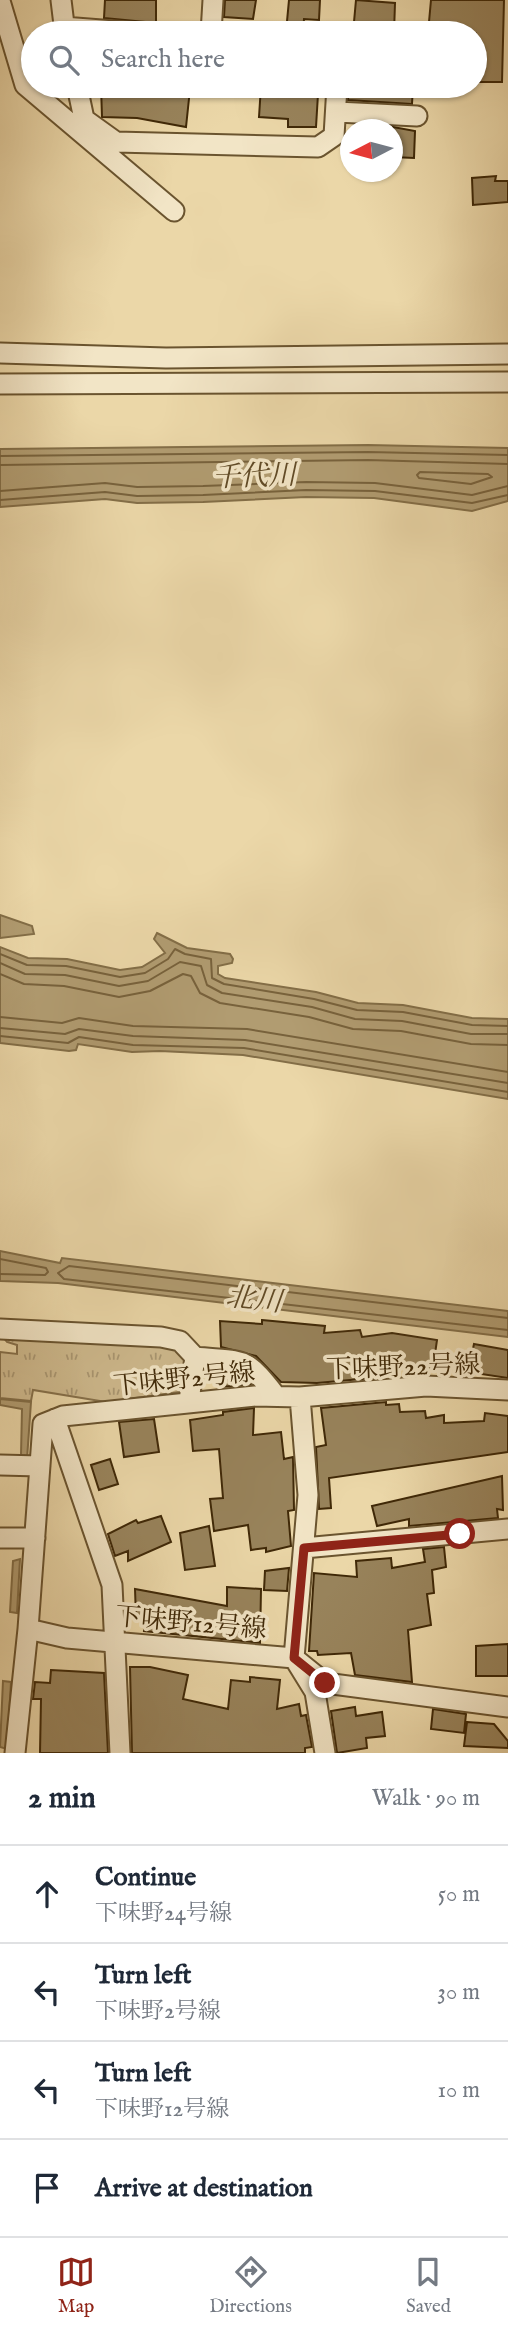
<!DOCTYPE html>
<meta charset="utf-8">
<style>
:root{--surface:#fff;--page:#f6f6f7;--text:#1f2937;--muted:#747a83;--line:#e0e1e3;--accent:#8f2418}
body{margin:0;font-family:"IM FELL English","Noto Serif JP",serif;background:var(--page);color:var(--text)}
.compass{position:absolute;left:340px;top:119px;width:63px;height:63px;border-radius:50%;background:var(--surface);box-shadow:0 2px 5px #0004;rotate:264deg}
.stop{position:absolute;width:21px;height:21px;margin:-16px;border:5px solid #8f2418;border-radius:50%;background:#fff}
.stop.end{background:#8f2418;border-color:#fff;box-shadow:0 2px 7px #0008}
.list{margin:0;padding:0;list-style:none}
h2{display:flex;justify-content:space-between;align-items:center;height:91px;margin:0;padding:0 28px;font-size:30px}
h2 small{font-size:23px;font-weight:400;color:var(--muted)}
.list li{display:grid;grid-template-columns:46px 1fr auto;gap:21px;align-items:center;box-sizing:border-box;height:98px;padding:0 28px;border-top:2px solid var(--line)}
.list b{display:block;font-size:26px;white-space:nowrap}
.list p{margin:0;font-size:23px;white-space:nowrap;color:var(--muted)}
.list em{font-size:23px;font-style:normal;color:var(--muted)}
.icon{flex:none;width:38px;height:38px;fill:none;stroke:currentColor;stroke-width:2;stroke-linecap:round;stroke-linejoin:round}
.map{position:relative;flex:none;width:508px;height:1753px;overflow:hidden}
.search{position:absolute;background:var(--surface);box-shadow:0 2px 5px #0004;left:21px;right:21px;top:21px;height:77px;display:flex;align-items:center;gap:18px;box-sizing:border-box;padding:0 24px;border-radius:38px;color:var(--muted);font-size:26px}
.sheet{height:483px;background:var(--surface)}
nav{display:flex;justify-content:space-around;align-items:center;box-sizing:border-box;height:98px;border-top:2px solid var(--line);background:var(--surface);font-size:19px;color:var(--muted)}
nav a{display:grid;justify-items:center;gap:4px}
nav .on{color:var(--accent)}
.map>svg:first-child{display:block}
</style>
<div class="map">
<svg width="508" height="1753" viewBox="0 0 508 1753">
<defs>
<pattern id="grass-tufts" width="24" height="20" patternUnits="userSpaceOnUse" patternTransform="scale(1.75)"><rect width="24" height="20" fill="#ceb98d"/><path d="M3 7l-1-3M5 7V3M7 7l1-3M15 17l-1-3M17 17v-4M19 17l1-3" fill="none" stroke="#a99671"/></pattern>
</defs>
<rect width="100%" height="100%" fill="#ebd7a8"/>
<filter id="stains"><feTurbulence type="fractalNoise" baseFrequency=".00286" numOctaves="4"/><feColorMatrix values="0 0 0 0 .2 0 0 0 0 .09 0 0 0 0 .02 0 0 0 .5 -.17"/></filter>
<radialGradient id="worn" r=".72"><stop offset=".6" stop-color="#630" stop-opacity="0"/><stop offset="1" stop-color="#630" stop-opacity=".3"/></radialGradient>
<path fill="url(#grass-tufts)" stroke="#86704a" stroke-width="2" d="M3,1337L150,1340L186,1350L187,1391L106,1402L33,1390L31,1401L0,1398V1352L17,1354V1345L7,1342Z"/>
<path fill="#b19c71" stroke="#836e47" stroke-width="2" d="M368,445L508,448V501L472,511L374,498L306,497L203,502L137,503L105,499L0,507V449Z
M0,915L32,926L34,934L0,938Z
M157,933L187,948L230,954L233,959L232,963L218,966V974L225,978L316,992L358,1003L403,1005L472,1018L508,1019V1099L243,1055L160,1051L132,1052L78,1044L76,1050L69,1051L0,1043V947L28,958L67,959L120,970L142,967L165,953L154,939Z
M0,1251L60,1263L62,1258L508,1311V1337L58,1283L0,1281Z
M0,1399L31,1402L27,1459L21,1455L22,1409L0,1405Z
M20,1559L17,1613L10,1612L13,1561Z
M3,1681L11,1682L7,1749L0,1747Z"/>
<g fill="none" stroke-linecap="round" stroke-linejoin="round">
<path stroke="#78623c" stroke-width="2" d="M0,456L368,452L508,455
M0,465L368,460L508,464
M420,472L488,474L492,477L471,484L419,478L417,475Z
M0,491L105,483L137,487L203,486L306,482L375,483L472,495L508,486
M0,500L105,492L137,496L203,495L306,490L375,491L472,503L508,495
M0,954L27,965L66,966L120,977L145,973L168,959L175,949L185,954L211,959L212,978L224,984L314,999L357,1010L403,1012L472,1025L508,1026
M0,963L25,974L65,975L119,986L148,981L180,962L201,966L207,985L222,993L312,1007L355,1019L402,1021L471,1034H508
M0,974L24,984L64,986L119,997L150,991L183,974L191,976L200,993L220,1003L309,1017L353,1029L401,1031L471,1044L508,1045
M0,1017L62,1023L79,1018L133,1026L247,1029L508,1072
M0,1028L65,1034L79,1029L133,1036L245,1040L508,1083
M0,1036L68,1043L79,1037L133,1045L244,1048L508,1092
M0,1259L46,1268L48,1272L45,1275L0,1274
M508,1318L69,1266L58,1273L64,1279L508,1330"/>
</g>
<path fill="#98835b" stroke="#3f2807" stroke-width="2" d="M105,0H156V23L104,18Z
M225,0H256L253,19L224,17Z
M289,0H320L319,20L304,19L303,33L286,32Z
M356,0L395,3L394,33H353Z
M431,0H504L502,82H475L476,33H428Z
M101,86L190,89L186,127L137,118L102,117Z
M261,86H301L300,94H318L316,127H288V119L259,117Z
M349,86H413L412,104L348,100Z
M393,127L415,131L414,158L393,157Z
M496,176L495,181H508V202L473,205L472,178Z
M262,1320L325,1326L324,1333L360,1330L362,1337L392,1333L437,1340L433,1368L382,1362L383,1377L317,1383L281,1382L256,1356L221,1347L220,1321L262,1324Z
M474,1344L508,1350V1378L468,1372Z
M222,1371L238,1374L250,1384L222,1387Z
M386,1402V1405L399,1404L400,1412L425,1411L426,1418L444,1415V1423L484,1421L485,1413L508,1416V1452L329,1478L331,1508L319,1509L316,1447L326,1445L321,1408Z
M254,1408L253,1435L281,1432L284,1459L293,1457L294,1510L288,1511L291,1546L266,1552V1548L251,1550L248,1525L214,1531L210,1499L223,1498L219,1449L193,1451L190,1420L223,1415V1412Z
M154,1419L159,1452L124,1457L119,1422Z
M110,1459L118,1484L99,1490L91,1465Z
M502,1476L503,1510L497,1509L498,1518L409,1526V1519L377,1526L372,1506Z
M161,1516L171,1542L128,1561V1551L115,1556L108,1534L136,1520L138,1523Z
M209,1526L215,1566L185,1570L180,1533Z
M444,1547L446,1567L432,1570L434,1593L427,1594L431,1625L408,1630L412,1682L355,1675L351,1653L318,1655L317,1651H309L314,1573L357,1577L356,1561L391,1558L392,1568L425,1562L423,1549Z
M289,1568L287,1591L264,1590L265,1571Z
M227,1587L261,1589L260,1643L144,1631L146,1618H136L135,1589L227,1606Z
M508,1644V1676H476V1646Z
M130,1667H150L188,1675L183,1699L228,1709L231,1680L250,1682V1677L280,1680L277,1709L299,1704L301,1716L306,1715L312,1747L305,1748V1753H132Z
M51,1670L104,1673L108,1753H40L41,1699H33L35,1682L50,1683Z
M355,1707L356,1716L382,1712L385,1736L366,1738L367,1748L337,1753L331,1711Z
M433,1709L466,1714L464,1733L431,1729Z
M467,1722L494,1724L508,1741V1748L464,1746Z"/>
<g fill="none" stroke-linecap="round" stroke-linejoin="round">
<defs>
<path id="minor" d="M61,0L65,33
M0,1L25,85L174,211
M63,27L140,33
M211,33L213,0
M77,86L84,119L116,142L318,147L334,136L337,86
M337,112L417,116
M0,353L166,358L508,354
M0,384L508,382
M0,1329L161,1337L180,1341L195,1357L189,1401
M195,1357C246,1362 244,1355 276,1396
M300,1397L426,1386L508,1390
M55,1419L112,1585L120,1753
M0,1465L40,1466
M0,1538H35
M304,1548L508,1529
M28,1629L67,1638L294,1658L325,1683L508,1707
M15,1753L28,1629L43,1424L63,1416L255,1396L300,1397L308,1495L294,1658L315,1692L325,1753"/>
</defs>
<use href="#minor" stroke="#6a542f" stroke-width="23"/>
<use href="#minor" stroke="#f2e5c6" stroke-width="19"/>
</g>
<g fill="none" stroke-linecap="round" stroke-linejoin="round">
<path stroke="#8f2418" stroke-width="9" d="M325,1683L294,1658L304,1548L460,1534"/>
</g>
<g text-anchor="middle" stroke-width="7" stroke-linejoin="round" paint-order="stroke">
<g font-size="26" fill="#3f2807" stroke="#f2e5c6">
<text transform="translate(403 1366) rotate(-2)" y="9">下味野22号線</text>
<text transform="translate(184 1378) rotate(-6)" y="9">下味野2号線</text>
<text transform="translate(191 1622) rotate(5)" y="9">下味野12号線</text>
</g>
<g font-size="28" font-style="italic" fill="#614b27" stroke="#f2e5c6">
<text transform="translate(254 475) rotate(-2)" y="10">千代川</text>
<text transform="translate(254 1298) rotate(6)" y="10">北川</text>
</g>
</g>
<rect width="100%" height="100%" filter="url(#stains)"/>
<rect width="100%" height="100%" fill="url(#worn)"/>
</svg>
<svg class="compass" viewBox="-18 -18 36 36"><path d="M0-13l5 13h-10z" fill="#e53935"/><path d="M0 13l5-13h-10z" fill="#747a83"/></svg>
<div class="stop" style="left:460px;top:1534px"></div>
<div class="stop end" style="left:325px;top:1683px"></div>
<div class="search"><svg class="icon" aria-label="search" viewBox="0 0 24 24"><circle cx="10" cy="10" r="6"/><path d="M15 15l6 6"/></svg>Search here</div>
</div>
<section class="sheet">
<h2>2 min<small>Walk · 90 m</small></h2>
<ul class="list">
<li><svg class="icon" aria-label="ahead" viewBox="0 0 24 24"><path d="M12 20V5M6 11l6-6 6 6"/></svg><div><b>Continue</b><p>下味野24号線</p></div><em>50 m</em></li>
<li><svg class="icon" aria-label="left" viewBox="0 0 24 24"><path d="M17 20v-9H6M10 6l-5 5 5 5"/></svg><div><b>Turn left</b><p>下味野2号線</p></div><em>30 m</em></li>
<li><svg class="icon" aria-label="left" viewBox="0 0 24 24"><path d="M17 20v-9H6M10 6l-5 5 5 5"/></svg><div><b>Turn left</b><p>下味野12号線</p></div><em>10 m</em></li>
<li><svg class="icon" aria-label="arrive" viewBox="0 0 24 24"><path d="M6 21V4h12l-3 4 3 4H6"/></svg><div><b>Arrive at destination</b></div></li>
</ul>
</section>
<nav>
<a class="on"><svg class="icon" aria-label="map" viewBox="0 0 24 24"><path d="M3 6l6-2 6 2 6-2v14l-6 2-6-2-6 2zM9 4v14M15 6v14"/></svg>Map</a>
<a><svg class="icon" aria-label="directions" viewBox="0 0 24 24"><path d="M12 3l9 9-9 9-9-9zM9 14v-3h6M13 9l2 2-2 2"/></svg>Directions</a>
<a><svg class="icon" aria-label="saved" viewBox="0 0 24 24"><path d="M7 4h10v16l-5-4-5 4z"/></svg>Saved</a>
</nav>
